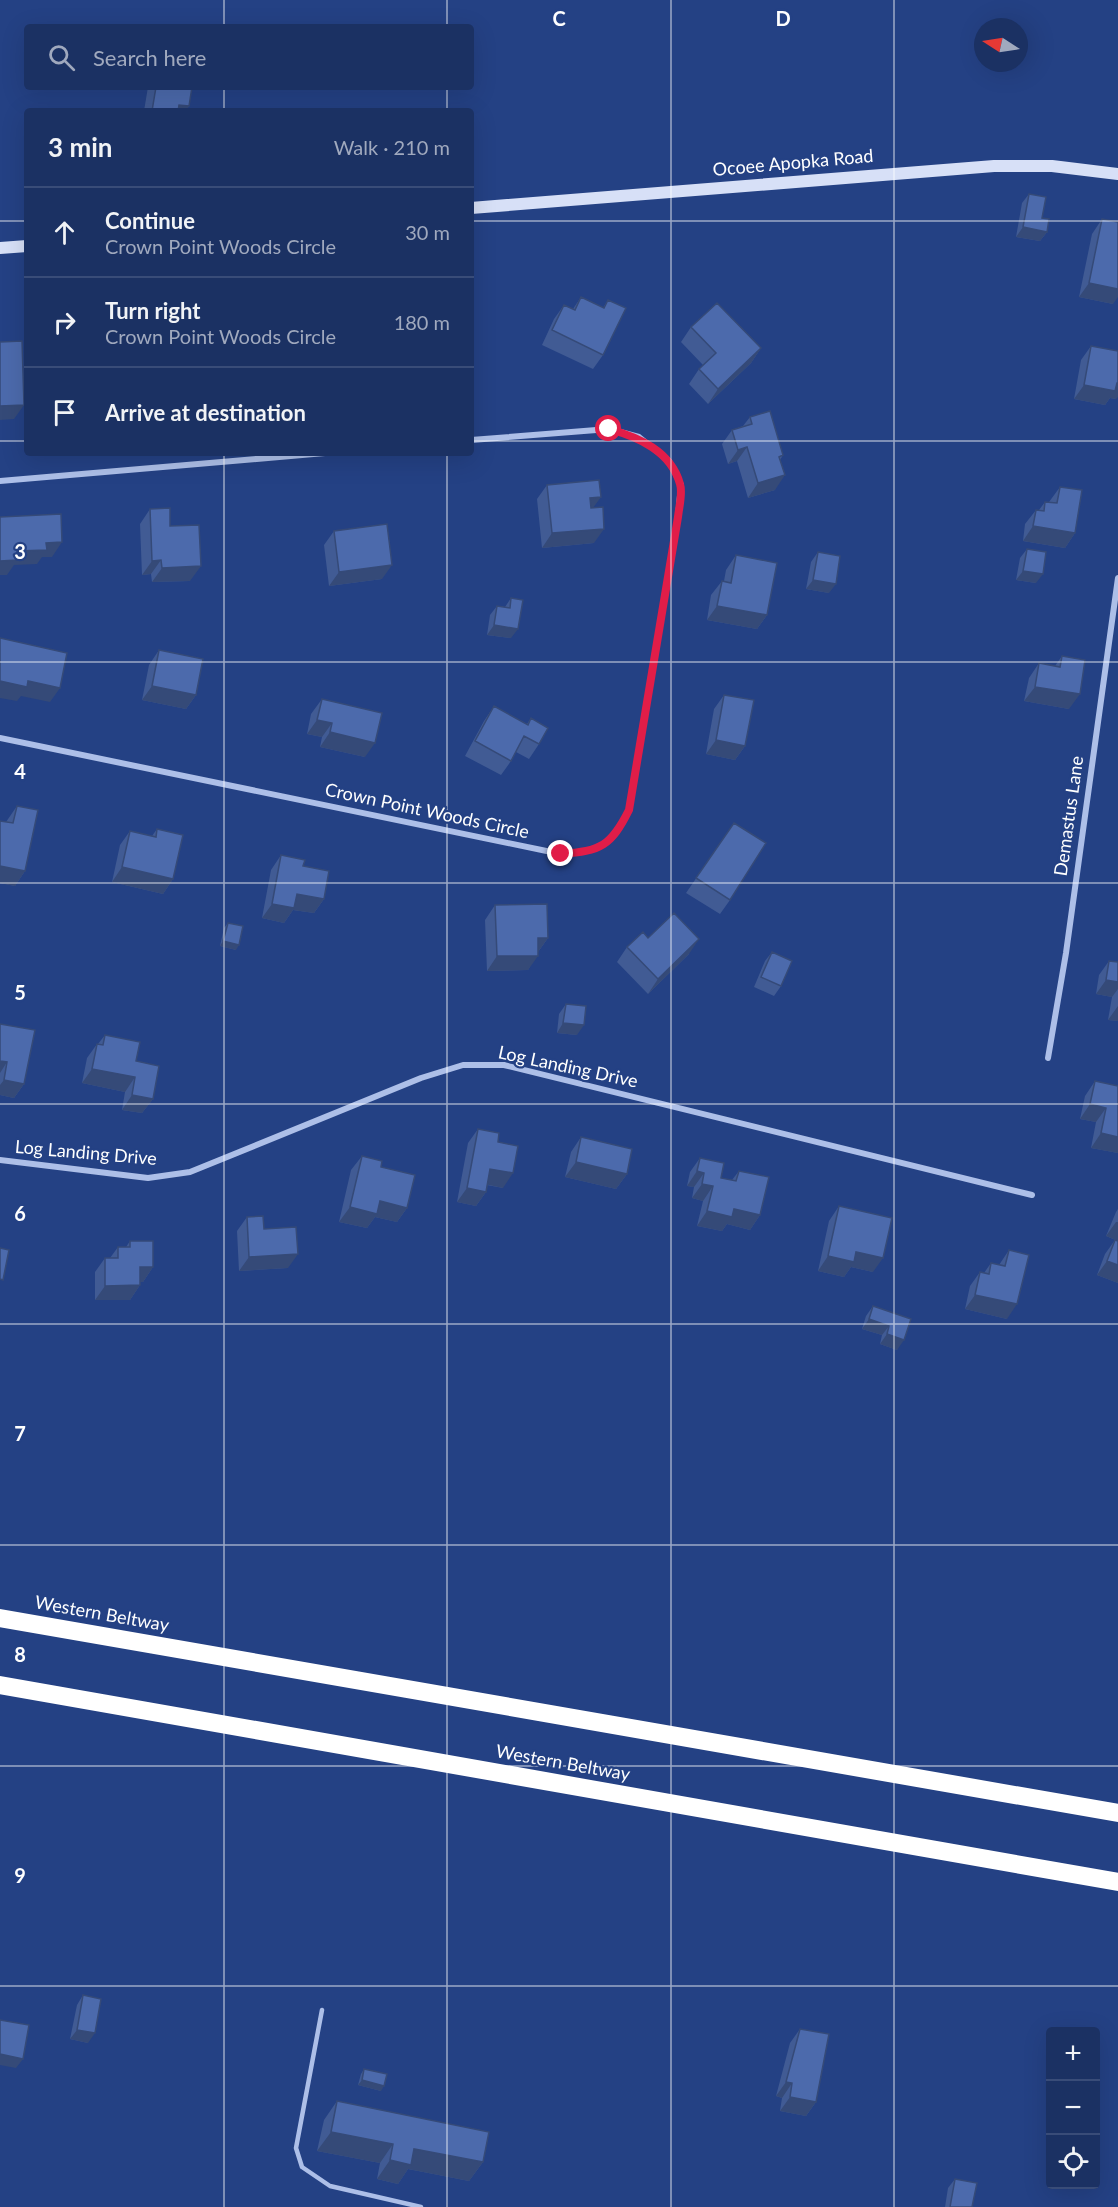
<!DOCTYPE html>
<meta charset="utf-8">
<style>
:root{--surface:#1b3163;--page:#243969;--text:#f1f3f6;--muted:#a0a9be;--line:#394c78}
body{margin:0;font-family:Lato,sans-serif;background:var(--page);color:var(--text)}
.controls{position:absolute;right:18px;bottom:18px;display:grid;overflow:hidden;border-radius:6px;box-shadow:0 6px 24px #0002}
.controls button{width:54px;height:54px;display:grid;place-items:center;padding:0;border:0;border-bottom:2px solid var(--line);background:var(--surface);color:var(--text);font:30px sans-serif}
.compass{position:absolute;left:974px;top:18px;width:54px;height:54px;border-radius:50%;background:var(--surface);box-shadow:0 6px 24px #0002;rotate:282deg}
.stop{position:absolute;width:18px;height:18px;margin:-14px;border:4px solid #e11d48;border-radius:50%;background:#fff}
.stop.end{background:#e11d48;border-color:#fff;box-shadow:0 2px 6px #0008}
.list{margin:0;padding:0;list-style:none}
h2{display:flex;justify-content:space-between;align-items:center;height:78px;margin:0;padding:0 24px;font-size:26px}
h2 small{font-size:20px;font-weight:400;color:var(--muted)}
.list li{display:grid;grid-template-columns:39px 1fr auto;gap:18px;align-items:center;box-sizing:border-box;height:90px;padding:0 24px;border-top:2px solid var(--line)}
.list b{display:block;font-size:22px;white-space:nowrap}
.list p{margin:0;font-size:20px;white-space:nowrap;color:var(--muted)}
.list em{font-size:20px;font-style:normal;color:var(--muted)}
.icon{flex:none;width:33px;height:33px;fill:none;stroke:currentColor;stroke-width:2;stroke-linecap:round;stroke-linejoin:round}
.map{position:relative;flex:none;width:1118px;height:2207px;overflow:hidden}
.search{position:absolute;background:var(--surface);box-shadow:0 6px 24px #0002;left:24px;top:24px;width:450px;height:66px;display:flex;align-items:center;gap:15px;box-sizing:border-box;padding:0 21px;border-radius:6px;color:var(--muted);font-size:22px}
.panel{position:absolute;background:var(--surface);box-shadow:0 6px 24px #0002;left:24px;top:108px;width:450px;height:348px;border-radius:6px}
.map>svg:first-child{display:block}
</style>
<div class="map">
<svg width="1118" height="2207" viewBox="0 0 1118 2207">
<rect width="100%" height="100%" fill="#244184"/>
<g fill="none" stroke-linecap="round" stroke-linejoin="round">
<path stroke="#adbfe8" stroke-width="4.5" d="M322,2010L296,2148L302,2167L330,2186L421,2207"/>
<path stroke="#adbfe8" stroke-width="6" d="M0,481L325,453
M0,738L561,854C601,851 611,846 629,810L678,517L681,485L669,461L639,437L609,429L471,440
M1048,1058L1066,953L1118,578
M0,1160L148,1178L190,1172L421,1078L463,1065H504L1032,1195"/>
<path stroke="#d7e0f7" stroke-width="12" d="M471,208L994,166H1052L1118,174
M0,248L27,246"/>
<path stroke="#fff" stroke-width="18" d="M0,1618L1118,1813
M0,1685L1118,1882"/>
</g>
<path fill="#415b94" d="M148,87H192L189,106L186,111H144Z
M1029,194L1042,218L1047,232L1040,241L1016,237L1022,203Z
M1102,219L1113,304L1079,297L1092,234Z
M581,297L603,308L608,300L603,355L593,369L542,345L554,319L564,305L573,309Z
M691,327L761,348L751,363L708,404L689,384L699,369L703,365L681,342Z
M1091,346L1116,399L1110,398L1105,405L1074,399L1081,360Z
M750,417L783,455L780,460L775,490L748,498L737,461L728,464L722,444L732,430L743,426Z
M547,485L593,508L594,543L542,548L537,499Z
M1060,487L1075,533L1065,548L1023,541L1025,524L1036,510H1039L1045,502H1049Z
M150,509L170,526L190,581L152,582L151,574L142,575L140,524Z
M334,531L382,579L329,586L324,545Z
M1027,549L1036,583L1016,580L1020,558Z
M818,552L829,593L806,589L811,562Z
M736,555L767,615L757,629L707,620L711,595L722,581H724L726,570Z
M511,598V638L487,635L490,615L497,606L505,607Z
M159,650L196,695L186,709L142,700L149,665Z
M1062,656L1069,709L1024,701L1029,678L1039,663L1055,666Z
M724,695L745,746L735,760L706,754L714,709Z
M322,699L365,757L320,747L322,737L307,734L311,714Z
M494,706L527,724L531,718L539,744L529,759L516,752L511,761L501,775L465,756L484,721Z
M17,806L25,871L15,886L0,883V821L6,822Z
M734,823L730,900L720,914L686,893Z
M157,829L173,879L163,894L112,882L120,845L130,831L152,836Z
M281,855L303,866L324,899L314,913L293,910L284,923L262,918L271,870Z
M495,905L548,938L538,952L528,970L487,971L485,920Z
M228,923L236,950L220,946L224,928Z
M648,938L689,954L648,994L617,962L627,947Z
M772,952L781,986L774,996L754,987L765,961Z
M1109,961L1118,962V1021L1108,1020L1112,997L1096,994L1099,975Z
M566,1004L577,1035L557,1033L559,1014Z
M0,1024L24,1084L14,1098L0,1095Z
M105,1035L136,1061L153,1099L142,1113L122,1110L125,1092L82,1083L87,1058L97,1044H98Z
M1095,1081L1118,1086V1153L1091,1148L1096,1122L1080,1119L1085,1096Z
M478,1129L498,1142L503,1188L487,1185L486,1192L476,1206L457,1202L468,1143Z
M581,1137L627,1174L616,1189L565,1177L571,1152Z
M362,1156L381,1167L407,1208L397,1222L375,1217L367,1228L339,1222L351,1170Z
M700,1158L721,1178L732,1180L739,1171L760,1215L750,1230L727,1224L722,1231L697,1226L703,1201L692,1198L694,1187L687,1186L690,1172Z
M839,1206L873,1272L851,1267L844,1277L818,1271L829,1221Z
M1118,1209V1283L1097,1275L1105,1254L1115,1240L1118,1241L1106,1236L1116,1212Z
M247,1217L264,1229L288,1268L239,1271L237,1231Z
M130,1241L153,1267L143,1282H140V1285L130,1300H95V1272L105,1258H110L118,1247H126Z
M1009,1250L1007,1319L965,1309L970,1286L980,1272L984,1273L991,1263L999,1265Z
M873,1306L911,1319L897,1350L880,1344L882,1335L862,1329L866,1316Z
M83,1995L88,2043L70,2039L77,2005Z
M800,2029L816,2102L806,2116L780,2111L782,2098L776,2096L790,2043Z
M364,2069L381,2091L358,2085L361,2074Z
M337,2101L483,2162L469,2181L408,2169L398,2184L377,2179L380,2163L317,2151L324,2120Z
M955,2179L972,2207H945L948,2188Z"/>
<path fill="#354a78" d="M179,105L189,106L186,111H174Z
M1023,227L1047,232L1040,241L1016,237Z
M1089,283L1118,288V297L1113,304L1079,297Z
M761,348L751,363L708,404L718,389Z
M1117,383H1118V397L1116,399L1110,398L1105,405L1074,399L1084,385Z
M24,405L14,419L0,420V406Z
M747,447L737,461L728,464L738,450Z
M785,475L775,490L748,498L758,483Z
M601,497L590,512V498Z
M1033,526L1075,533L1065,548L1023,541Z
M604,529L594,543L542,548L552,533Z
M62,542L52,557H42L37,564L14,565L7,575H0V561L17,551L46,543Z
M161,560L151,574L142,575L152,561Z
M392,565L382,579L329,586L339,572Z
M201,566L190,581L152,582L162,568Z
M1023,571L1043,574L1036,583L1016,580Z
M813,580L836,584L829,593L806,589Z
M717,606L767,615L757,629L707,620Z
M494,625L518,629L511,638L487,635Z
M0,681H28L60,688L50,702L21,696L17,701L0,698Z
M152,686L196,695L186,709L142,700Z
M1035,687L1080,694L1069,709L1024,701Z
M317,720L332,723L322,737L307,734Z
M330,732L375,743L365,757L320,747Z
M716,740L745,746L735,760L706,754Z
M0,866L25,871L15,886L0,883Z
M122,867L173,879L163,894L112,882Z
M297,894L324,899L314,913L293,910L284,923L262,918L272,904Z
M538,938H548L538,952Z
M699,939L689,954L648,994L658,979Z
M223,941L239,945L236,950L220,946Z
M497,956H538L528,970L487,971Z
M1106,980L1118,982V989L1112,997L1096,994Z
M1118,1006V1021L1108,1020Z
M563,1023L584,1025L577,1035L557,1033Z
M0,1061L7,1062L0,1073Z
M92,1069L135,1077L125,1092L82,1083Z
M4,1080L24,1084L14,1098L0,1095V1085Z
M132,1095L153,1099L142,1113L122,1110Z
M1090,1104L1106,1108L1096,1122L1080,1119Z
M1101,1133L1118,1137V1153L1091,1148Z
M576,1162L627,1174L616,1189L565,1177Z
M490,1169L513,1173L503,1188L480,1183Z
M697,1171L704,1173L694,1187L687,1186Z
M702,1184L713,1186L703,1201L692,1198Z
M467,1188L486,1192L476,1206L457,1202Z
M380,1201L407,1208L397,1222L375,1217L367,1228L339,1222L350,1207Z
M734,1209L760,1215L750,1230L727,1224L722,1231L697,1226L707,1211Z
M1116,1222H1118V1241L1106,1236Z
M856,1252L883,1258L873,1272L851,1267L844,1277L818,1271L828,1256Z
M298,1254L288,1268L239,1271L249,1257Z
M1107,1261L1118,1265V1283L1097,1275Z
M140,1267H153L143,1282H130Z
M140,1285L130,1300H95L105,1286Z
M975,1295L1017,1304L1007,1319L965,1309Z
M869,1319L889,1326L882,1335L862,1329Z
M887,1334L904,1340L897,1350L880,1344Z
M77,2030L95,2033L88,2043L70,2039Z
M0,2054L23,2059L16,2068L0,2065Z
M362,2080L384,2086L381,2091L358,2085Z
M786,2082L792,2083L782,2098L776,2096Z
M790,2097L816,2102L806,2116L780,2111Z
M331,2132L393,2144L380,2163L317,2151Z
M414,2149L483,2162L469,2181L408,2169L398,2184L377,2179L390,2160Z"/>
<path fill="#4c6aac" stroke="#354a78" stroke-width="1.5" d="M156,87H192L189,106L179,105L178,111H152Z
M1029,194L1046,197L1042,218L1049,219L1047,232L1023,227Z
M1102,219L1118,222V289L1089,283Z
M581,297L604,308L608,300L626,308L603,355L552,330L564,305L575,310Z
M717,303L761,348L718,389L699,369L716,353L691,327Z
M22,341L24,405L0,406V342Z
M1091,346L1118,351V383H1117L1115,391L1084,385Z
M770,411L783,455L779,457L785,475L758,483L747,447L738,450L732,430L752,424L750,417Z
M599,480L601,497L590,498L591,508L603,507L604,529L552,533L547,485Z
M1060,487L1082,490L1075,533L1033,526L1036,510L1044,511L1045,502L1057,503Z
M170,508V526L199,525L201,566L162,568L161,560L152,561L150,509Z
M61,514L62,542L46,543L47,550L17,551V560L0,561V517Z
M387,524L392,565L339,572L334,531Z
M1027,549L1046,552L1043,574L1023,571Z
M818,552L840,556L836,584L813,580Z
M736,555L777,563L767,615L717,606L722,581L731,583Z
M511,598L523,600L518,629L494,625L497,606L510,608Z
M0,638L67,653L60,688L28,681L27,687L0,681Z
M159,650L203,659L196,695L152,686Z
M1062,656L1085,660L1080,694L1035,687L1039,663L1060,667Z
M724,695L754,700L745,746L716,740Z
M322,699L382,713L375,743L330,732L332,723L317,720Z
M494,706L528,725L531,718L548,728L539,744L524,736L511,761L475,741Z
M17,806L38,810L25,871L0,866V821L13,823Z
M734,823L766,843L730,900L696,878Z
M157,829L183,835L173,879L122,867L130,831L156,837Z
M281,855L305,860L303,866L329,871L324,899L297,894L294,908L272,904Z
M547,904L548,938H538V956H497L495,905Z
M674,913L699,939L658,979L627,947L643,932L648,938Z
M228,923L243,926L239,945L223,941Z
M772,952L792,961L781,986L761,977Z
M1109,961L1118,962V982L1106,980Z
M566,1004L586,1006L584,1025L563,1023Z
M0,1024L35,1030L24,1084L4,1080L7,1062L0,1061Z
M105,1035L140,1042L136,1061L159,1066L153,1099L132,1095L135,1077L92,1069L97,1044L103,1045Z
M1095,1081L1118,1086V1137L1101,1133L1106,1108L1090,1104Z
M478,1129L499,1133L498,1142L518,1146L513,1173L490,1169L486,1192L467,1188Z
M581,1137L632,1149L627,1174L576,1162Z
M362,1156L382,1161L381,1167L415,1175L407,1208L380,1201L377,1214L350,1207Z
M700,1158L724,1163L721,1178L736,1181L739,1171L769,1177L760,1215L734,1209L732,1217L707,1211L713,1186L702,1184L704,1173L697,1171Z
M839,1206L892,1218L883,1258L856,1252L854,1262L828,1256Z
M263,1216L264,1229L296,1227L298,1254L249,1257L247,1217Z
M1115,1240L1118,1241V1265L1107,1261Z
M130,1241H153V1267H140V1285L105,1286V1258H118V1247H130Z
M0,1248L9,1250L3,1280L0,1279Z
M1009,1250L1029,1255L1017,1304L975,1295L980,1272L989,1274L991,1263L1005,1266Z
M873,1306L911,1319L904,1340L887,1334L889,1326L869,1319Z
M83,1995L101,1999L95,2033L77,2030Z
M0,2020L29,2025L23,2059L0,2054Z
M800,2029L829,2034L816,2102L790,2097L792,2083L786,2082Z
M364,2069L387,2074L384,2086L362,2080Z
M337,2101L489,2132L483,2162L414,2149L411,2165L390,2160L393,2144L331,2132Z
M955,2179L977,2183L972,2207H950Z"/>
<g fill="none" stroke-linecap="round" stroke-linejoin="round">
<path stroke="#e11d48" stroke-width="8" d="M561,854C601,851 611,846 629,810L678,517C679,507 683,493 680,484C671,451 638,437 609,429"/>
</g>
<path fill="none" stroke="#fff" stroke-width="1.5" stroke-opacity="0.55" d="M224,0V27M447,0V27M671,0V2207M894,0V2207M224,87V111M447,87V111M0,221H27M471,221H1118M0,441H27M471,441H1118M224,453V2207M447,453V2207M0,662H1118M0,883H1118M0,1104H1118M0,1324H1118M0,1545H1118M0,1766H1118M0,1986H1118"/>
<g text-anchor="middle" stroke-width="4.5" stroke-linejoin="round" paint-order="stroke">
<g font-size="18" fill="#fff" stroke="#244184">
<text transform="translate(793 163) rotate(-5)" y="6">Ocoee Apopka Road</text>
<text transform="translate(427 811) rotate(12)" y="6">Crown Point Woods Circle</text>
<text transform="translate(1069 816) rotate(-82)" y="6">Demastus Lane</text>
<text transform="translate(568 1067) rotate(12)" y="6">Log Landing Drive</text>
<text transform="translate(86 1153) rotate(5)" y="6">Log Landing Drive</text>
<text transform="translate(102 1614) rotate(10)" y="6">Western Beltway</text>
<text transform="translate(563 1763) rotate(10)" y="6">Western Beltway</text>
</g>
</g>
<g font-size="20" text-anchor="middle" font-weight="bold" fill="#fff" stroke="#244184" stroke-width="4.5" stroke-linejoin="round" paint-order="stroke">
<text x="559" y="26">C</text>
<text x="783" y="26">D</text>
<text x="20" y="559">3</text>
<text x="20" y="779">4</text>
<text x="20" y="1000">5</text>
<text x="20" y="1221">6</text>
<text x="20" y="1441">7</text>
<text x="20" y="1662">8</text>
<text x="20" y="1883">9</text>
</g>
</svg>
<div class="controls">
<button>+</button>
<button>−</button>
<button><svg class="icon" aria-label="locate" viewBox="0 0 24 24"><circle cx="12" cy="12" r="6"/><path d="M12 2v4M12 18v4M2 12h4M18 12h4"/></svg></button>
</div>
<svg class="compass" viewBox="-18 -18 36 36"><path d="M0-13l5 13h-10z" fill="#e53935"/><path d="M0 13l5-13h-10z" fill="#a0a9be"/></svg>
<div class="stop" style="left:609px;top:429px"></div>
<div class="stop end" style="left:561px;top:854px"></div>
<div class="search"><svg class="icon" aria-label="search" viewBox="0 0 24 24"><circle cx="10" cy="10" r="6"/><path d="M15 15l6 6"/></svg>Search here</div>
<section class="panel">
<h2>3 min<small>Walk · 210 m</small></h2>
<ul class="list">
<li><svg class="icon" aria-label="ahead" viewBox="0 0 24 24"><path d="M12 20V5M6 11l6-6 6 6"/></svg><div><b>Continue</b><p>Crown Point Woods Circle</p></div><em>30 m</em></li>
<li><svg class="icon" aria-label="right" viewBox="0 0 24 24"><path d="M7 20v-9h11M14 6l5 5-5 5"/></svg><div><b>Turn right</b><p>Crown Point Woods Circle</p></div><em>180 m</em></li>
<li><svg class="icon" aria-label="arrive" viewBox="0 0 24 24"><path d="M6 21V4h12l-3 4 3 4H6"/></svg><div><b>Arrive at destination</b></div></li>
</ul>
</section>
</div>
